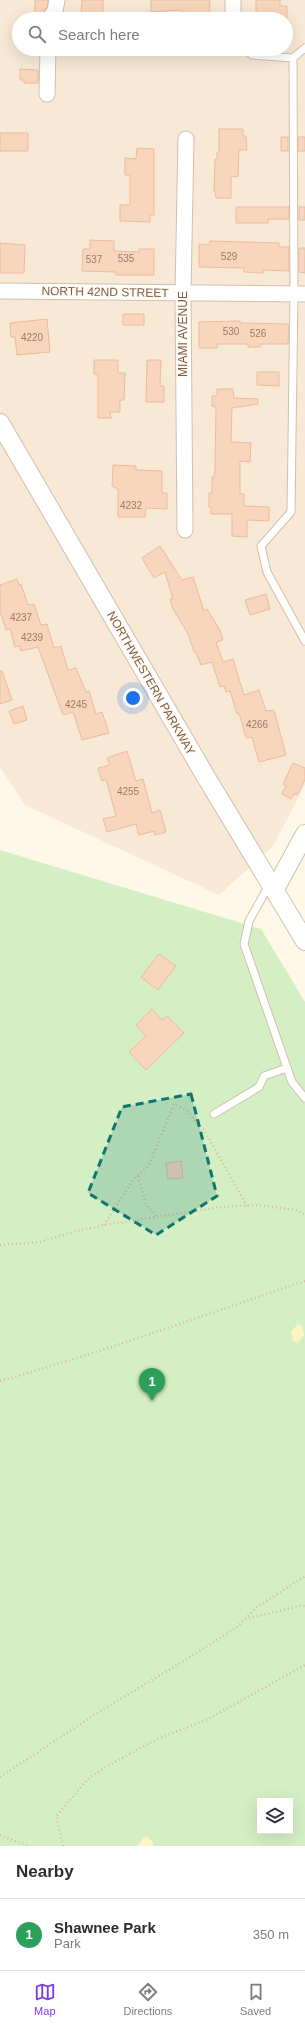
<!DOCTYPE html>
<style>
:root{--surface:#fff;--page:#f2f2f3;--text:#2b2b33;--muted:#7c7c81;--line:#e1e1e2;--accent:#7c3aed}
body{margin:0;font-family:Helvetica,sans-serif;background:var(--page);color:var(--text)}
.controls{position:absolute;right:12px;bottom:12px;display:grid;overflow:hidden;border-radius:0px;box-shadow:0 4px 16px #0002}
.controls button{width:36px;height:36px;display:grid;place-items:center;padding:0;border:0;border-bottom:1px solid var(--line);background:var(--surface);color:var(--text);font:20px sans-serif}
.you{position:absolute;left:133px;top:698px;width:14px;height:14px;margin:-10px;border:3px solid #fff;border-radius:50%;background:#1a73e8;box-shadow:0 0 0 6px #1a73e833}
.badge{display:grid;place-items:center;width:26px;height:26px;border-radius:50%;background:var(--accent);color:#fff;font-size:13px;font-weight:700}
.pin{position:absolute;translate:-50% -33px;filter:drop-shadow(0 1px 2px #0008)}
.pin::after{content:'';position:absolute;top:21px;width:14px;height:12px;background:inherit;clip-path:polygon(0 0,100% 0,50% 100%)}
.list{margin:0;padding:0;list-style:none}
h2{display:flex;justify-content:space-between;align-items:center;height:52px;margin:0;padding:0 16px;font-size:17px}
h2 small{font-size:13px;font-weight:400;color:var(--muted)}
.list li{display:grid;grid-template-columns:26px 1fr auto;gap:12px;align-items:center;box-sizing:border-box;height:72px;padding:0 16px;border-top:1px solid var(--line)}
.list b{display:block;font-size:15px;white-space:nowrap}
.list p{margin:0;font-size:13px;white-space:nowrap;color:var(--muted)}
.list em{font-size:13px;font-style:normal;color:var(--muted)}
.icon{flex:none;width:22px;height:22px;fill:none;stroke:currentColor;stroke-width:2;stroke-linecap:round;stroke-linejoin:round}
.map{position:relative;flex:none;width:305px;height:1846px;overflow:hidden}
.search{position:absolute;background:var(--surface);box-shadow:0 4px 16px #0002;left:12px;right:12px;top:12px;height:44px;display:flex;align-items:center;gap:10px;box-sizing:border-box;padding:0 14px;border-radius:22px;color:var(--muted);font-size:15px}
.sheet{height:124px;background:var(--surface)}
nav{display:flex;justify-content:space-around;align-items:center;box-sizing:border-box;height:56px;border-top:1px solid var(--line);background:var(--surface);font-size:11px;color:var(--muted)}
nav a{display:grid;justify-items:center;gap:2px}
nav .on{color:var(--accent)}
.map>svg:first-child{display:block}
</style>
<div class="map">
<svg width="305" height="1846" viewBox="0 0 305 1846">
<rect width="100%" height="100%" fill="#fff7e8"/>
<path fill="#f7e9d6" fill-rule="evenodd" d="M0,0H305V785L273,846L219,895L25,805L0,767ZM19,19H286V49H19Z"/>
<path fill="#d4efc4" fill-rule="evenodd" d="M0,850L261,929L305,1002V1846H0ZM260,1801H290V1831H260Z"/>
<path fill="#fff3c2" d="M298,1324L302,1326L304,1335L298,1343L293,1341L291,1331Z
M147,1836L153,1842V1846H138L143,1838Z"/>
<path fill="#f7d6bd" stroke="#ecbc9b" d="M35,0H48L47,7L41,15H35Z
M82,0H103V15L81,14Z
M151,0H210L209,15H182V10L151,12Z
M256,0H280V6H287V18L256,17Z
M20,69L38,70V83H24V80H20Z
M219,129H243V136H246L247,150H239L238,177L231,176V198H216L215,191H214L215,159H217V152H219Z
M0,133H28V151H0Z
M281,137H288V151H281Z
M298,137H305V151H298Z
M137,148L154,149V215H150V222L120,221V205H130V175H125V158L136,159Z
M236,207H289V219H268V223H236Z
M299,207H305V220H299Z
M90,240L114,241V251L139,252V249H154V275H116V272L82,271L83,249H90Z
M210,241L279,243V247H289V271L263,270V273L244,272V268L199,267V244L209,245Z
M0,243L25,245L24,273H0Z
M299,248H305V273L299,272Z
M123,314H144V325H123Z
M47,319L50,352L17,355L15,337H11L10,323Z
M240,321V323L289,324L288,344H260V347H248V344H217V348H199V322Z
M94,360H118V373H125L124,400H120V412H110L111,418H98V374H94Z
M147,360H161L160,386H164V402H146Z
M257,372H279V386L257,385Z
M217,389H233L234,398L258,399V404L232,408L231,442L251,443L250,462L240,461V494H244V506L269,507V521L247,520V537L232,536V514H211V507H209V493H212V477H214L215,470L216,407L212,406V396H217Z
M113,465L136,466V470L162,471V493H167V509L146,508L145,517H118V489L112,486Z
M160,546L182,580L193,577L204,611L207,609L220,630L223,640L216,642L223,662L233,659L244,695L259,690L266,711L274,710L286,755L259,762L252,737L246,738L239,713L237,714L230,691L226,692L224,686L220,687L212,662L201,665L196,652H194L188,634L173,609L170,599H173L165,572L154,578L142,558Z
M17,579L19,585L21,584L28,605L34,604L41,625L47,624L54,648L61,646L68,670L76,668L86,692L89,691L96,714L102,712L109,733L82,740L73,712L63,715L38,647L21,651L19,646L15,647L10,629L6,630L0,611V585Z
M266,594L270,609L250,615L245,600Z
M0,671H2L12,700L0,704Z
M23,706L27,720L14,724L9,711Z
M127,751L136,781L143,779L152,813L160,810L166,832L155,835L154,831L139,835L136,824L107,832L103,819L116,816L106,779L102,781L98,768L110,765L107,758Z
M293,763L305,768V780L297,795L294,794L291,799L282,794L286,786L283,784Z
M159,954L176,966L158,990L141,977Z
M152,1009L162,1020L167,1016L184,1033L146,1070L129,1052L146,1036L136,1025Z
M181,1161L183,1178L168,1179L166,1163Z"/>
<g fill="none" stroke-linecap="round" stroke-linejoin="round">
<defs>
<path id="service" d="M305,48L293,58L294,294L291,512L261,546L267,572L305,641
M246,49L252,55L293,58
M269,885L249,921L244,944L292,1082L305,1098
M214,1114L259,1087L264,1076L287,1068"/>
<path id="minor" d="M233,15V0
M49,19L55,11L57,0
M47,94L48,49
M0,291L305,294
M185,530L183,293L186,139"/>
<path id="tertiary" d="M0,423L206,777L305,941
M275,889L305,834"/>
</defs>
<use href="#service" stroke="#d3bfac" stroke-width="9"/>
<use href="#minor" stroke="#d3bfac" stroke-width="17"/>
<use href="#tertiary" stroke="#d3bfac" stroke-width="20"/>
<path stroke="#ddb99e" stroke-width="2.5" stroke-dasharray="1 3" stroke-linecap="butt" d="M138,1176L146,1205L158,1217
M104,1225L133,1180L149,1165L174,1104L187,1111L204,1130L247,1206
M0,1245L41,1242L69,1233L104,1225L220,1207L256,1205L297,1210L305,1215
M0,1381C103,1352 204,1315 305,1281
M245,1619L300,1606H305
M0,1777L102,1710L182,1662L237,1627L257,1607L305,1576
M0,1835L28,1846
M63,1846L56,1816L89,1778L106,1767L157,1739L206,1720L305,1665"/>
<use href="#service" stroke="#fff" stroke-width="7"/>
<use href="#minor" stroke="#fff" stroke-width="15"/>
<use href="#tertiary" stroke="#fff" stroke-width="18"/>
</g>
<path fill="#0f766e" fill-opacity="0.2" stroke="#0f766e" stroke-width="3" stroke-dasharray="8 5" stroke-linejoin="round" d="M191,1094L217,1196L156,1235L88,1193L122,1107Z"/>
<g text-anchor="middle" stroke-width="3" stroke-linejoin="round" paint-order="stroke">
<g font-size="10" fill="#9c7b65">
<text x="229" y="260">529</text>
<text x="126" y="262">535</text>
<text x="94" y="263">537</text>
<text x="231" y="335">530</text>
<text x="258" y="337">526</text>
<text x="32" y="341">4220</text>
<text x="131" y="509">4232</text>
<text x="21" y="621">4237</text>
<text x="32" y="641">4239</text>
<text x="76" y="708">4245</text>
<text x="257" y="728">4266</text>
<text x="128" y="795">4255</text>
</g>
<g font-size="12" fill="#7d5d48" stroke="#fffaf1">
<text transform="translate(105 292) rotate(1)" y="4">NORTH 42ND STREET</text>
<text transform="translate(183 334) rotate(-90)" y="4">MIAMI AVENUE</text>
<text transform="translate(151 683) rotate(60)" y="4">NORTHWESTERN PARKWAY</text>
</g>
</g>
</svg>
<div class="controls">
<button><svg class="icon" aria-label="layers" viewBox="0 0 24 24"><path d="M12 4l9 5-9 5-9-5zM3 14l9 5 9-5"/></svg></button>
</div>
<div class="you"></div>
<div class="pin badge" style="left:152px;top:1401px;background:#2e9e5b">1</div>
<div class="search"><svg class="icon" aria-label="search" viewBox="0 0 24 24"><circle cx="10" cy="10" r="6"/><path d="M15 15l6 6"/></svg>Search here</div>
</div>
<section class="sheet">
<h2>Nearby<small></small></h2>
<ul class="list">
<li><span class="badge" style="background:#2e9e5b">1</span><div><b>Shawnee Park</b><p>Park</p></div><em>350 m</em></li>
</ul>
</section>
<nav>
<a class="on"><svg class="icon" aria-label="map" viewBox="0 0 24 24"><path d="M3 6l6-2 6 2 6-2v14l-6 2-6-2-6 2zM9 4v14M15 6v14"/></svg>Map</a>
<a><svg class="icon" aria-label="directions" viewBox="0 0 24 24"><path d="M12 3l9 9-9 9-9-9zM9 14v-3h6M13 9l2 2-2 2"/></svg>Directions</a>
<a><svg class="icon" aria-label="saved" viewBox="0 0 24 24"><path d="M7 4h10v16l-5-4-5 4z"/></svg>Saved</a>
</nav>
